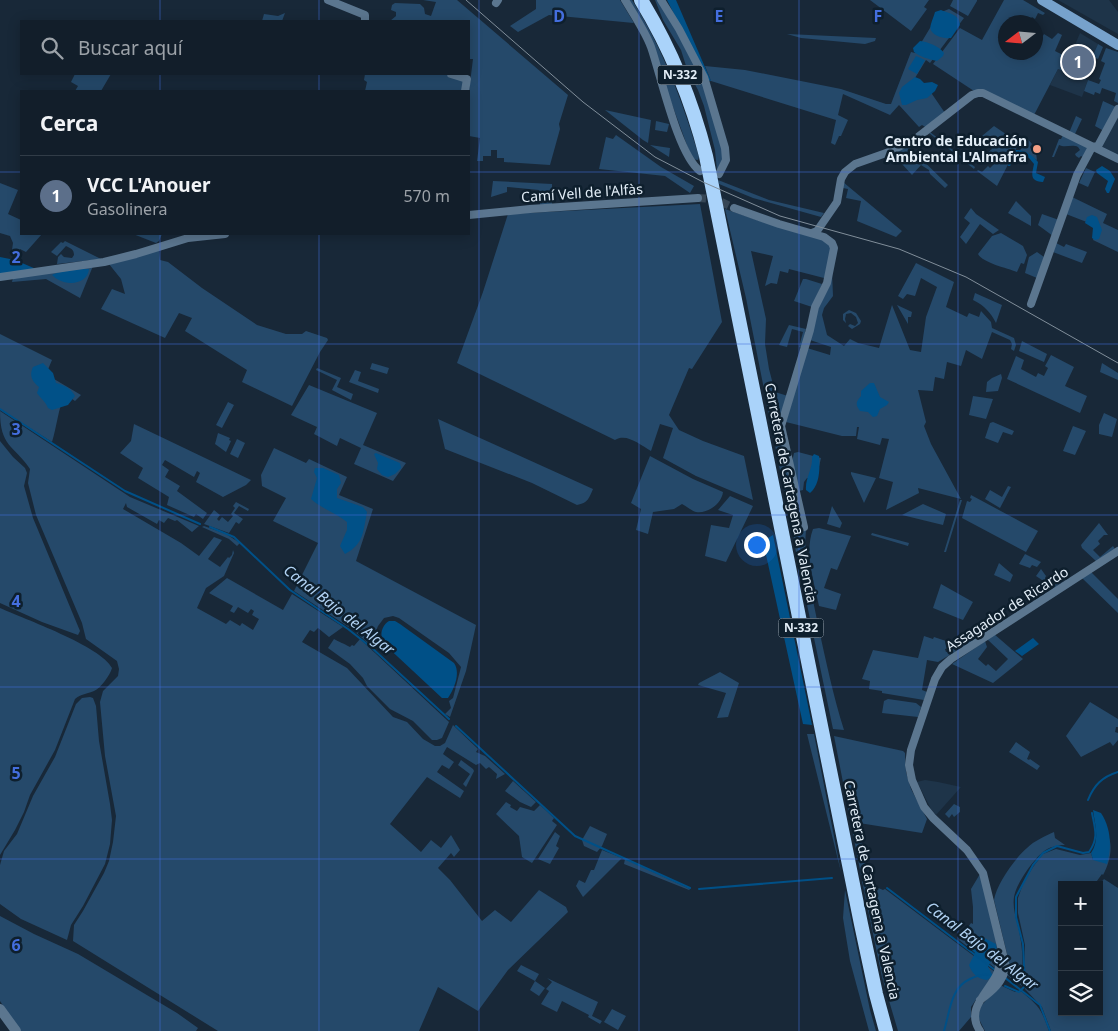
<!DOCTYPE html>
<html lang="es">
<meta charset="utf-8">
<style>
:root{--surface:#121e2a;--page:#1b2732;--text:#f1f3f6;--muted:#9ca2a8;--line:#313c47;--accent:#d93025}
body{margin:0;font-family:"Noto Sans",sans-serif;background:var(--page);color:var(--text)}
.controls{position:absolute;right:15px;bottom:15px;display:grid;overflow:hidden;border-radius:0px;box-shadow:0 2px 12px #0003}
.controls button{width:45px;height:45px;display:grid;place-items:center;padding:0;border:0;border-bottom:1px solid var(--line);background:var(--surface);color:var(--text);font:25px sans-serif}
.compass{position:absolute;left:998px;top:15px;width:45px;height:45px;border-radius:50%;background:var(--surface);box-shadow:0 2px 12px #0003;rotate:254deg}
.you{position:absolute;left:756px;top:544px;width:18px;height:18px;margin:-12px;border:4px solid #fff;border-radius:50%;background:#1a73e8;box-shadow:0 0 0 8px #1a73e833}
.badge{display:grid;place-items:center;width:32px;height:32px;border-radius:50%;background:var(--accent);color:#fff;font-size:16px;font-weight:700}
.pin{position:absolute;translate:-50% -50%;border:2px solid #fff;box-shadow:0 1px 5px #0006}
.list{margin:0;padding:0;list-style:none}
h2{display:flex;justify-content:space-between;align-items:center;height:65px;margin:0;padding:0 20px;font-size:21px}
h2 small{font-size:16px;font-weight:400;color:var(--muted)}
.list li{display:grid;grid-template-columns:32px 1fr auto;gap:15px;align-items:center;box-sizing:border-box;height:80px;padding:0 20px;border-top:1px solid var(--line)}
.list b{display:block;font-size:19px;white-space:nowrap}
.list p{margin:0;font-size:16px;white-space:nowrap;color:var(--muted)}
.list em{font-size:16px;font-style:normal;color:var(--muted)}
.icon{flex:none;width:28px;height:28px;fill:none;stroke:currentColor;stroke-width:2;stroke-linecap:round;stroke-linejoin:round}
.map{position:relative;flex:none;width:1118px;height:1031px;overflow:hidden}
.search{position:absolute;background:var(--surface);box-shadow:0 2px 12px #0003;left:20px;top:20px;width:450px;height:55px;display:flex;align-items:center;gap:12px;box-sizing:border-box;padding:0 18px;border-radius:0px;color:var(--muted);font-size:19px}
.panel{position:absolute;background:var(--surface);box-shadow:0 2px 12px #0003;left:20px;top:90px;width:450px;height:145px;border-radius:0px}
.map>svg:first-child{display:block}
</style>
<div class="map">
<svg width="1118" height="1031" viewBox="0 0 1118 1031">
<rect width="100%" height="100%" fill="#182838"/>
<path fill="#1e3449" d="M1058,0H1109L1118,12V34Z
M1080,33L1098,44L1083,78L1088,80L1082,97L1050,85L1058,69L1064,71Z
M1118,113V157L1100,148Z
M925,780L938,782L961,787L936,815L931,809L917,782Z"/>
<path fill="#25496a" d="M423,0H457L568,95L559,124L560,129L550,165L504,162V158H497V150H491V156H483V161H477L480,138L469,136V91L473,59H469V21H390L396,16V12L391,10L392,5L395,3L420,4L424,8L425,14L431,16L436,2Z
M536,0H620L634,23L549,15L518,32L510,26L536,9Z
M628,0H632C663,49 683,102 699,157L698,160L692,159L673,107Z
M655,0H658L678,33L702,79L724,156L717,171L715,150L704,106L698,90L687,69L681,50L663,20Z
M870,0H929L924,7L927,9L911,31Z
M953,0H977V1L968,16L950,6Z
M1004,0H1023L1045,13L1043,15L1038,13L1035,19L1032,17L1028,22H1006V52L1025,53L1030,56L1032,53L1036,52V47L1044,34L1052,39L1058,33L1062,35L1055,51L1069,58L1063,71L1058,69L1034,115L974,91L933,64L960,28L982,40Z
M949,9L964,18L930,63L926,60L915,78L932,94L945,113L927,128L922,125L919,127L899,105L890,115L843,94L838,115L848,120L841,136H839L835,145L831,143L836,120L711,81L705,66L745,70L841,89L886,104H891L911,52L915,53L939,13Z
M285,13L282,21H262L264,14L278,16Z
M787,34L876,38L875,41L865,44L801,38Z
M1098,44L1103,47L1098,59L1093,57L1085,80L1083,78Z
M1106,48L1118,52V103L1114,101L1116,93L1102,88L1100,94L1095,92L1094,95L1084,91L1088,80L1099,84L1101,80L1099,79L1105,63L1101,61Z
M75,74H111L101,91H75L78,86L71,82Z
M365,74H446L465,79L463,91H365L367,82L364,80Z
M1103,101L1116,107L1104,131L1095,126Z
M605,110L651,120L648,143L643,140Z
M1076,116L1082,119L1074,136L1069,133Z
M656,121L669,124L667,132L655,130Z
M994,126L1019,143L997,186L977,171L978,170L982,172L988,166L990,168L995,163L986,154L992,149L982,136Z
M930,132L975,167L974,169L929,133Z
M616,135L661,167L694,186L690,193L665,176L599,169L606,137L613,139Z
M1063,135L1088,148L1083,157L1081,156L1079,158L1076,156L1075,154L1080,150L1078,147C1072,144 1065,148 1059,145L1054,157H1052L1059,139H1061Z
M1026,137L1032,144L1030,147L1033,154L1036,153L1037,160L1020,151Z
M650,145L670,148L669,157Z
M907,145L948,185L945,188L930,174L929,170L921,165L912,175L892,153Z
M1086,168L1095,172L1088,187L1079,183Z
M718,180L769,200L824,213L821,217L753,198L719,184Z
M493,181L552,184V204L540,205L539,190L507,187V192L491,197Z
M843,182L902,231L896,237L857,221L861,201L846,198L848,189L843,188Z
M0,183L18,190L8,214L21,220V234H42L26,252L20,249L18,253L12,250L13,243L10,236L0,233Z
M1072,197L1107,214L1103,223L1118,230V252L1093,240L1097,226L1066,214Z
M1016,201L1031,216V226L1008,213Z
M700,204L722,322L692,369L689,368L669,415L679,430L703,441L744,456L753,500L696,476L663,458L673,428L660,424L651,451C640,445 627,433 615,440L457,363L483,292L508,214Z
M971,208L976,214L999,230L993,234L980,224L966,244L960,237L970,223L964,218Z
M725,209L760,221L824,240L831,247L826,277L824,278L789,269L788,273L780,271L777,284L771,283L765,286L773,256L751,251L766,319L765,344L769,369L775,392L788,396L780,419L798,520L791,526L746,298Z
M1042,214L1059,220L1053,236L1038,225Z
M1001,233L1023,246L1027,255L1024,264L1021,263L1017,272C1007,268 983,263 978,254L992,236Z
M133,234H162L159,241L156,243Z
M65,241L101,259L57,264L58,257L61,254L64,257L72,258L74,255C74,249 70,248 66,246L57,256L51,252L61,242L63,243Z
M1056,243L1064,247L1066,244L1087,252L1082,263L1053,252Z
M159,250L160,260L168,262L202,288L257,325L286,334H302L306,331L327,338L328,340L320,352L292,406L242,382L247,370L185,331L192,318L179,313L165,338L101,309L112,289L125,294L121,279L109,264Z
M1037,252L1044,257L1037,278L1025,273L1029,257Z
M916,263L954,282L946,307L967,317L969,313L979,317L981,311L991,322L992,328L1014,338L1016,345L1014,351L1011,349L1012,344L1010,340L992,332L982,359L966,350L961,366L947,362L944,379L935,377L933,391L918,390L926,422L924,426L931,444L961,499L918,488L919,493L886,510L893,482L879,478L889,439L882,438L880,445L857,439L859,427H857L856,436H842L786,422L807,348L830,355L831,347L810,340L816,309L832,272L833,296L824,308L822,315L827,335L844,346L850,339L858,343L879,348L892,305L910,350L921,352L926,317L937,287L921,278L915,296L907,294L903,299L898,296Z
M93,266L80,298L46,279L12,282L13,278Z
M803,279H806L822,284L812,307L794,301Z
M975,293L1002,305L996,323C990,312 985,306 973,300Z
M897,305L912,312L911,317H908V324Z
M849,310L856,313L861,321L860,324L852,329L848,326L850,324L855,326L858,323L856,317L851,313L846,314L845,319L846,323L843,320V314Z
M789,325L806,329L805,332H808L803,348L799,347L803,332L792,329L787,347L779,345Z
M0,334L52,360L38,393L49,376L81,395L75,401L65,394C58,409 57,426 52,442L0,409Z
M1022,341L1047,354L1044,362L1019,351Z
M1051,355L1074,367L1065,386L1087,396L1080,413L1007,379L1016,356L1024,360L1021,369L1036,377L1038,373L1044,376L1048,368L1045,366Z
M372,363L389,368L387,374L370,369Z
M1102,363L1118,373V380L1100,372Z
M317,368L341,378L337,387L353,394L351,400L332,390L337,380L316,370Z
M355,370L361,372L358,381L379,389L378,393L349,382Z
M1001,374L1002,378L998,391L986,392L987,382L992,378Z
M309,385L377,413L363,445L406,463L393,481L354,464L361,448L340,438L337,446L314,434L317,427L291,415Z
M973,396L993,399L986,419L969,415Z
M228,402L234,405L222,428L216,425Z
M0,411L130,497L199,526L192,532L177,520L175,521L168,518L164,523L159,520L157,524L127,507L126,503L123,509L181,543L199,556L214,537L222,540L208,559L220,567L228,557L229,558L232,555L233,550L234,553L224,576L206,588L197,608L226,624L230,620L240,626L242,623L253,630L259,619L252,615L254,611L251,609L248,613L238,607L234,613L230,611L233,606L209,593L227,578L283,610L292,594L343,627L329,637L318,628L314,632L310,630L302,642L347,668L393,717L407,722L423,739L435,746H440L445,743L453,725L478,749L476,752L485,756L505,774L496,779L497,774L489,767L486,769L480,763L476,765L447,747L443,754L454,762L449,769L442,765L437,772L464,791L460,798L427,777L390,824L421,852L431,840L441,848L451,835L460,850L454,857L451,853L438,868L450,880L482,921L495,910L511,922L539,890L566,907L568,912L508,970L478,1011L438,987L419,1031H218L73,941L74,925L83,911L104,873L109,861L113,842L116,816L105,756L100,702L103,691L118,676L119,669L117,661L86,639L82,623L36,515L28,483L30,469C13,444 0,447 0,411Z
M1104,413L1117,419L1112,437L1099,434V425Z
M438,419L593,489C589,498 588,503 577,505L532,483L445,449Z
M993,422L1014,431L1012,435L1003,432L998,443L985,438L990,423Z
M134,424L251,480L246,485L223,497L196,482L200,473L197,471L194,477L165,460L162,465L169,470L165,477L180,486L177,491L207,513L203,519L196,514L194,517L167,505L169,497L138,478L143,468L120,453L131,441Z
M1073,426L1086,431L1075,455L1063,451Z
M218,433L230,438L229,440L231,441L226,452L215,444Z
M237,439L245,443L238,458L230,454Z
M0,441L13,457L25,468L27,473L24,486L33,518L80,631L78,635L42,622L0,603Z
M274,448L306,463L309,459L347,477L339,495L373,509L356,561L476,625L466,671L450,717L445,714L451,708L449,701L453,698L461,667L449,653L399,618L393,616L384,618L378,626L370,645L353,630L294,591L318,543L273,521L286,498L262,486L261,475Z
M798,452L821,458L816,480L807,478L804,482L803,490L799,491L792,462L794,453Z
M650,456L693,479L723,492C722,503 708,514 696,512C692,511 686,506 682,504L674,509L653,512L648,534L636,530L641,509L631,503Z
M851,472L876,478L864,503L851,474Z
M1008,486L1011,487L1000,508L985,499L990,490L1002,497Z
M971,495L1038,531L1026,552L962,518L967,501L970,502L972,499L970,498Z
M730,496L753,506L726,562L705,556L711,525L729,528L733,515L718,510Z
M960,500H962L946,552H944Z
M236,502L249,509L248,511L239,506L234,513L243,519L239,524L236,522L229,533L204,524L214,510L220,515L217,519L219,521L222,517L228,522L233,516L231,514L235,508L233,506Z
M923,504L946,514L943,525L902,515Z
M832,506L842,523L840,528L827,524Z
M1099,523L1108,535H1104L1098,541L1100,544L1093,550L1100,557L1113,546L1115,549L1097,562L1082,548L1081,545Z
M204,526L226,534L240,543L237,546L229,539L202,527Z
M819,528L851,536L837,570L831,568L824,588L841,594L836,610L819,606C814,581 804,553 813,529Z
M806,530C803,561 812,594 818,625C826,661 833,695 844,730L833,729L795,547L793,532Z
M872,533L909,543L908,546L871,535Z
M1025,554L1041,562L1037,567L1032,565L1030,568L1019,564Z
M999,563L1013,575L1010,582L994,575Z
M1041,569L1046,576L1045,578L1053,585L1062,575L1066,579L1054,588L1036,576Z
M1091,572L1118,599V613L1082,578Z
M941,584L973,602L963,620L933,608Z
M0,608C24,619 101,646 112,668C110,675 101,688 94,691C87,694 81,694 75,699L55,750L30,795L24,812L15,830L0,855Z
M966,631L983,635L938,662L927,660L922,690L927,692L924,700L882,693V691L869,689L870,681L862,679L873,650L918,658L924,636L933,639L934,637L946,641V643L949,648L945,649L946,652L953,651L952,648Z
M994,634L1023,659L993,683L952,664L985,641L987,647L978,659L986,666L988,664L996,671L1008,659L987,639Z
M334,639C339,642 343,643 350,647L352,645L354,646L360,639L449,722L442,738L437,740H432L413,721L390,709L367,686L363,678L350,664L328,648Z
M720,672L739,683L728,717L717,718L726,693L698,685L699,683Z
M90,697L93,698L96,706L99,741L110,804L112,820L110,844L105,864L83,906L71,925L67,940L21,919L0,904V865L4,851L17,834L33,796L55,757L76,704L82,698Z
M888,699L916,703L921,707L918,717L882,713L884,701Z
M1090,702L1118,719V727H1116L1115,732L1118,733V740L1113,746L1110,742L1081,757L1066,736Z
M807,734H814L841,872Z
M834,736L903,751L905,753L906,772L911,789L927,819L922,833L859,823L866,867V876L861,875Z
M1016,742L1030,752L1027,759L1029,760L1030,759L1040,766L1037,770L1009,752Z
M461,760L473,769L474,771L466,787L463,784L470,774L458,765Z
M513,781L536,802L531,807L520,802L505,791Z
M506,802L511,805L510,807L517,811L520,807L534,811L540,805L554,818L552,821L557,825L532,863L522,857L519,836L496,814Z
M954,804L960,807V812L954,817L952,814L949,818L945,814Z
M590,826L607,834L602,846L597,852L584,846L582,840Z
M555,832L560,836L556,846L559,848L550,864L538,859Z
M1054,832L1055,838L1065,845C1057,845 1049,847 1043,852C1033,860 1016,884 1014,897C1012,910 1018,923 1020,936C1023,950 1023,971 1022,986L1007,975L1008,958L994,900C996,885 1015,858 1027,848C1034,841 1045,836 1054,832Z
M1109,838C1113,849 1109,864 1103,875L1102,874L1094,885H1062V1012H1099V885L1104,879L1118,888V1031H1051L1042,1007L1025,989L1026,983L1024,971L1025,945L1018,913V898L1023,884L1033,867L1043,854L1056,849L1080,855L1091,853L1093,860L1109,855Z
M602,850L622,858L583,897L576,886L579,880L585,883L591,870H594Z
M625,859L690,889L689,890L624,864Z
M980,874C987,904 1000,936 997,967L995,968L959,940L971,923L973,924V907L971,889Z
M862,881L883,890L885,889L995,972L971,1007V1017L959,1031H898L882,977Z
M845,890L870,1010L876,1031H869L850,961L843,918Z
M0,916L34,934L78,954L177,1013L198,1028L196,1031H20L0,1001Z
M521,965L539,974L535,981L545,988L539,996L530,990L535,981L517,971Z
M547,978L598,1002L592,1016L602,1021L600,1024L588,1017L589,1015L562,1001L557,1012L541,1004L549,991L546,989L552,982Z
M1000,985L1015,992H1022C1040,1007 1041,1009 1049,1031H985L978,1017L981,1006Z
M612,1009L626,1016L618,1030L604,1022Z"/>
<path fill="#015188" d="M667,0H676L711,81L707,80Z
M941,10C950,14 959,14 960,25L951,38C943,39 927,35 931,24C932,20 934,16 935,12Z
M920,41C928,42 939,46 944,53L943,56L937,61C928,59 921,57 914,52L913,48Z
M915,77L920,79L924,83L932,82L938,85L935,91L927,98L917,100L906,105H902L899,93L902,87Z
M1015,150C1024,149 1033,155 1038,162L1036,173L1045,177L1043,182C1029,181 1032,174 1034,164L1029,158L1019,154L1016,155L1010,166H1008L1009,156Z
M1102,166L1110,171L1115,179L1109,193H1107L1105,189L1108,181L1097,173L1096,170Z
M1092,215L1097,217L1102,230L1099,239L1095,240L1092,238L1093,228L1085,223L1087,217Z
M0,257L15,260L36,269L0,274Z
M81,269H89C88,283 70,286 59,280C56,279 55,277 52,275C56,272 74,270 81,269Z
M43,363L53,373L56,383C64,385 71,388 75,396L68,405L52,410L48,408C46,402 41,399 37,393L39,387C32,381 29,376 33,367Z
M870,383H874L880,397L889,402L887,405L880,409L877,416L873,417L868,412L860,411C855,404 856,402 861,396V391Z
M376,453L400,463L401,468L395,474L388,477L382,475L377,469L378,463L374,454Z
M814,454L819,456C820,468 820,485 810,493L806,490C805,478 813,469 812,457Z
M315,468H323L339,475L341,483L337,489V498L363,507L367,512C363,532 364,544 345,554L340,546L347,530V522C336,513 322,509 311,499L317,478L314,472Z
M773,535L812,725L803,724L763,541Z
M1093,810L1101,813C1111,828 1112,847 1107,864L1093,860L1091,853C1100,840 1095,825 1093,810Z
M980,936L996,944C998,955 992,958 988,967L993,976L987,980C978,979 972,974 969,965L975,953L967,945V941L972,937Z"/>
<path fill="#005087" d="M916,56L925,60L917,74L908,69Z
M389,621H395L400,624L454,663C461,673 454,689 448,698H442L383,643C380,635 381,626 389,621Z
M1033,638L1039,644L1022,656L1015,651Z"/>
<g fill="none" stroke-linecap="round" stroke-linejoin="round">
<path stroke="#005087" stroke-width="2" d="M0,409L125,491L200,524
M210,527L234,537L290,590L348,629L372,648L449,719
M456,726L575,836L690,888
M1088,800C1094,785 1102,777 1118,772
M887,888L995,970
M699,889L832,878
M1004,977L1040,1005L1050,1031
M1005,986L1019,992L1025,986L1023,944L1016,917V897L1033,865L1043,853L1057,846L1083,853L1089,852C1099,838 1095,829 1092,813
M944,1031C950,1012 950,988 970,979C976,976 982,974 989,975"/>
<path stroke="#364655" stroke-width="8" stroke-dasharray="8 4" stroke-linecap="butt" d="M698,198L715,199L734,208"/>
<path stroke="#5b768f" stroke-width="8" d="M328,0L365,15V21
M625,0C634,15 645,31 651,47C661,76 678,155 700,171
M661,0L679,29L704,77L725,148L726,160L719,174
M496,3L498,0
M451,74L467,79L465,91
M734,208L779,224L824,237L832,243L834,248L827,283L815,307L810,330L781,426L804,527L796,529
M469,215L530,209L698,198
M812,233L817,231L837,202L841,179L845,172L855,164L889,152L918,137L972,95L978,93H983L1118,159
M0,277L104,262L136,254L188,238L225,234
M1031,304L1077,175L1092,147L1098,146L1118,109
M980,1000C992,991 1003,982 1006,967L983,873L967,850L933,818L924,807L912,780L909,765L911,750L935,679L942,667L951,659L1118,551
M980,1031C965,1009 988,993 997,974C1000,967 1000,961 1001,954"/>
<path stroke="#5b768f" stroke-width="10" d="M0,1009L16,1031"/>
<path stroke="#77a2cc" stroke-width="10" d="M1042,0L1118,45"/>
<path stroke="#aad3fa" stroke-width="14" d="M641,0C671,49 692,101 706,156L861,924L876,994L886,1031"/>
<path stroke="#808e9a" stroke-width="1" d="M466,0L583,102L655,157L703,182L780,216L899,249L966,277L1118,363"/>
</g>
<path fill="none" stroke="#446ede" stroke-width="1" stroke-opacity="0.55" d="M160,0V21M319,0V21M479,0V1031M639,0V1031M799,0V1031M958,0V1031M160,74V91M319,74V91M0,172H21M469,172H1118M160,234V1031M319,234V1031M0,344H1118M0,515H1118M0,687H1118M0,859H1118"/>
<circle fill="#f39f85" stroke="#0e1f2d" stroke-width="2" cx="1037" cy="149" r="5"/>
<g text-anchor="middle" stroke-width="5" stroke-linejoin="round" paint-order="stroke">
<g fill="#0e1f2d" stroke="#a2afba" stroke-width="1">
<rect x="657.5" y="65.5" width="45" height="19" rx="4"/>
<rect x="778.5" y="618.5" width="45" height="19" rx="4"/>
</g>
<g font-size="12" font-weight="bold" fill="#e2edf7">
<text x="680" y="79">N-332</text>
<text x="801" y="632">N-332</text>
</g>
<g font-size="14" font-weight="bold" fill="#e2edf7" stroke="#0e1f2d" text-anchor="end">
<text x="1027" y="146">Centro de Educación<tspan x="1027" dy="16">Ambiental L'Almafra</tspan></text>
</g>
<g font-size="14" fill="#e2edf7" stroke="#0e1f2d">
<text transform="translate(582 193) rotate(-4)" y="5">Camí Vell de l'Alfàs</text>
<text transform="translate(791 493) rotate(79)" y="5">Carretera de Cartagena a Valencia</text>
<text transform="translate(1007 609) rotate(-33)" y="5">Assagador de Ricardo</text>
<text transform="translate(872 890) rotate(78)" y="5">Carretera de Cartagena a Valencia</text>
</g>
<g font-size="15" font-style="italic" fill="#b2d3f4" stroke="#0e1f2d">
<text transform="translate(339 610) rotate(38)" y="5">Canal Bajo del Algar</text>
<text transform="translate(982 946) rotate(37)" y="5">Canal Bajo del Algar</text>
</g>
</g>
<g font-size="16" text-anchor="middle" font-weight="bold" fill="#446ede" stroke="#0e1f2d" stroke-width="5" stroke-linejoin="round" paint-order="stroke">
<text x="559" y="22">D</text>
<text x="719" y="22">E</text>
<text x="878" y="22">F</text>
<text x="16" y="263">2</text>
<text x="16" y="435">3</text>
<text x="16" y="607">4</text>
<text x="16" y="779">5</text>
<text x="16" y="951">6</text>
</g>
</svg>
<div class="controls">
<button>+</button>
<button>−</button>
<button><svg class="icon" aria-label="layers" viewBox="0 0 24 24"><path d="M12 4l9 5-9 5-9-5zM3 14l9 5 9-5"/></svg></button>
</div>
<svg class="compass" viewBox="-18 -18 36 36"><path d="M0-13l5 13h-10z" fill="#e53935"/><path d="M0 13l5-13h-10z" fill="#9ca2a8"/></svg>
<div class="you"></div>
<div class="pin badge" style="left:1078px;top:62px;background:#5c6f8a">1</div>
<div class="search"><svg class="icon" aria-label="search" viewBox="0 0 24 24"><circle cx="10" cy="10" r="6"/><path d="M15 15l6 6"/></svg>Buscar aquí</div>
<section class="panel">
<h2>Cerca<small></small></h2>
<ul class="list">
<li><span class="badge" style="background:#5c6f8a">1</span><div><b>VCC L'Anouer</b><p>Gasolinera</p></div><em>570 m</em></li>
</ul>
</section>
</div>
